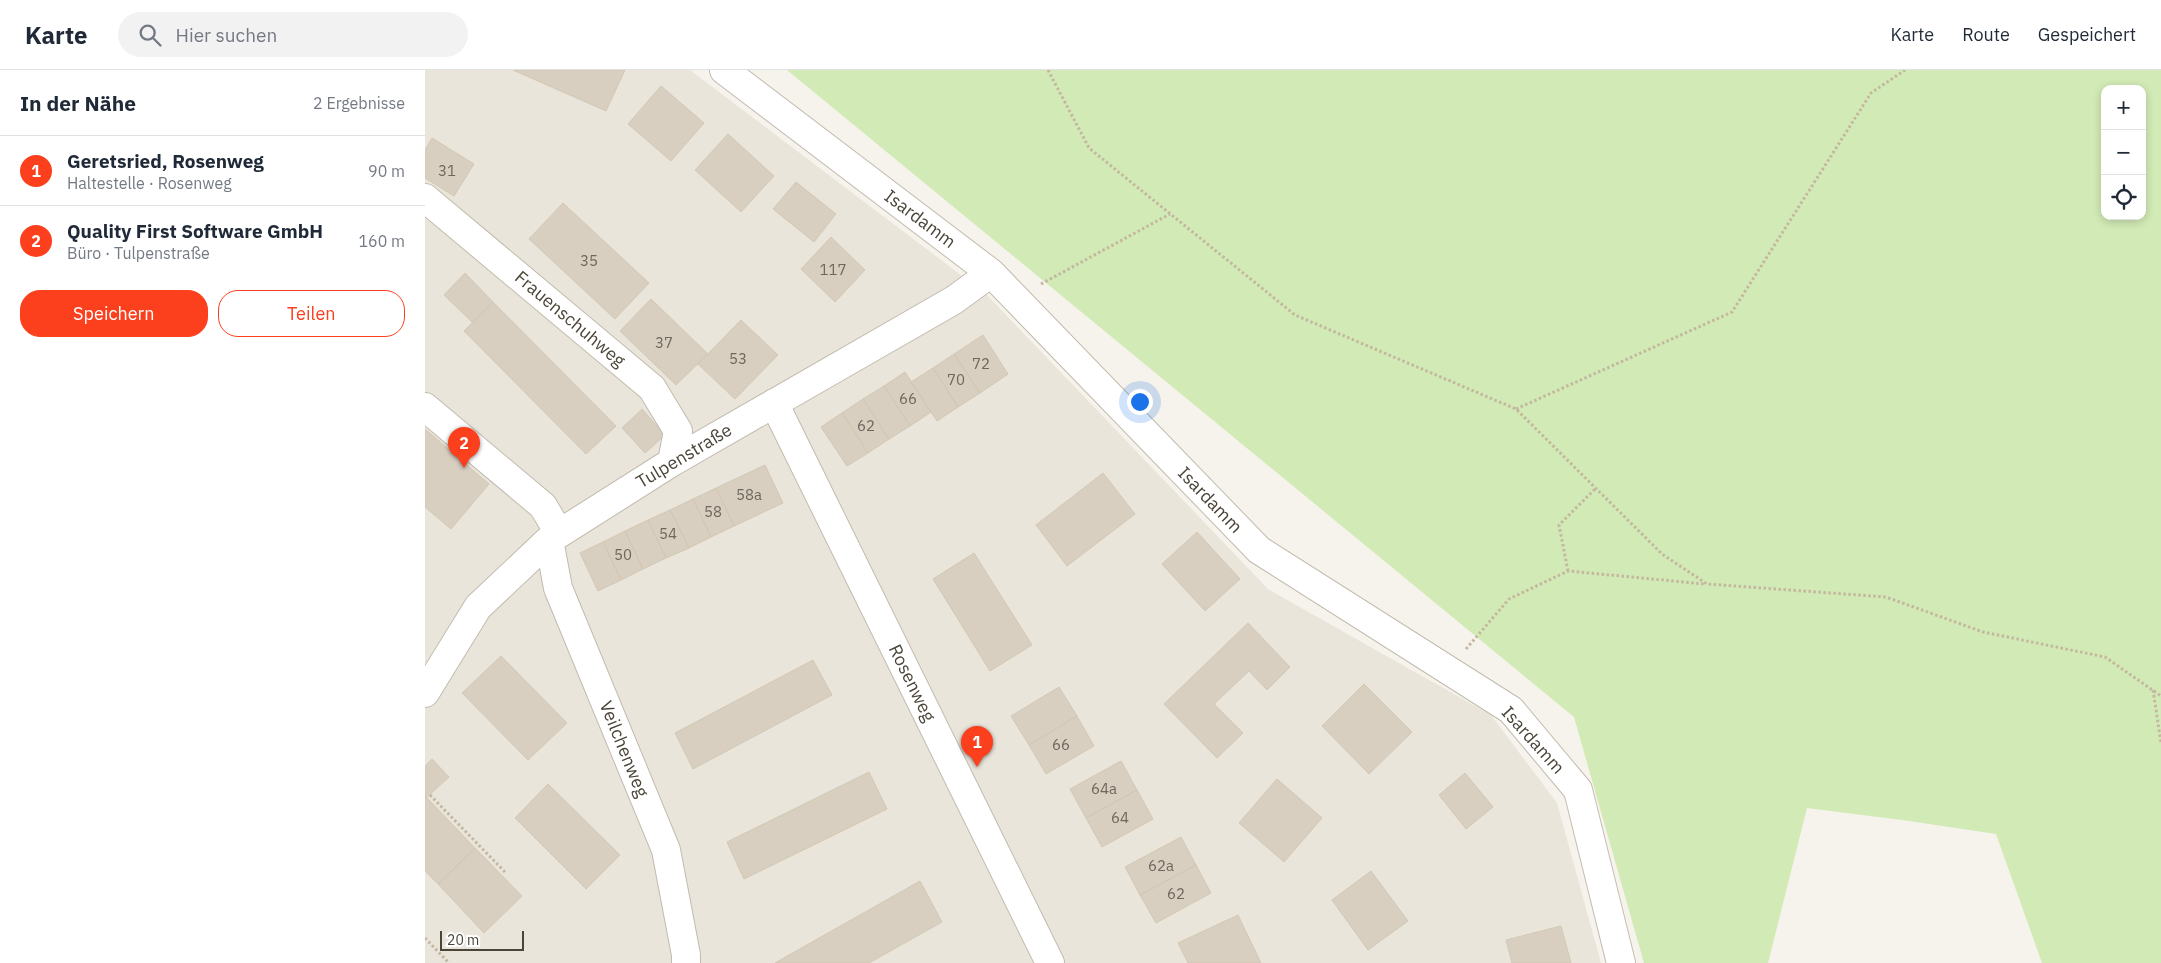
<!DOCTYPE html>
<html lang="de">
<meta charset="utf-8">
<style>
:root{--surface:#fff;--page:#f2f2f3;--text:#1f2937;--muted:#747a83;--line:#e0e1e3;--accent:#fc3f1d}
body{margin:0;font-family:"IBM Plex Sans",sans-serif;background:var(--page);color:var(--text)}
.controls{position:absolute;right:15px;top:15px;display:grid;overflow:hidden;border-radius:10px;box-shadow:0 2px 8px #0003}
.controls button{width:45px;height:45px;display:grid;place-items:center;padding:0;border:0;border-bottom:1px solid var(--line);background:var(--surface);color:var(--text);font:25px sans-serif}
.scale{position:absolute;left:15px;bottom:12px;width:84px;box-sizing:border-box;padding-left:5px;border:2px solid #4b4439;border-top:0;font-size:14px;line-height:18px;white-space:nowrap;color:#4b4439;-webkit-text-stroke:4px #fff;paint-order:stroke}
.you{position:absolute;left:714px;top:331px;width:18px;height:18px;margin:-12px;border:4px solid #fff;border-radius:50%;background:#1a73e8;box-shadow:0 0 0 8px #1a73e833}
.badge{display:grid;place-items:center;width:32px;height:32px;border-radius:50%;background:var(--accent);color:#fff;font-size:16px;font-weight:700}
.pin{position:absolute;translate:-50% -41px;filter:drop-shadow(0 1px 2px #0008)}
.pin::after{content:'';position:absolute;top:26px;width:18px;height:15px;background:inherit;clip-path:polygon(0 0,100% 0,50% 100%)}
.list{margin:0;padding:0;list-style:none}
h2{display:flex;justify-content:space-between;align-items:center;height:65px;margin:0;padding:0 20px;font-size:21px}
h2 small{font-size:16px;font-weight:400;color:var(--muted)}
.list li{display:grid;grid-template-columns:32px 1fr auto;gap:15px;align-items:center;box-sizing:border-box;height:70px;padding:0 20px;border-top:1px solid var(--line)}
.list b{display:block;font-size:19px;white-space:nowrap}
.list p{margin:0;font-size:16px;white-space:nowrap;color:var(--muted)}
.list em{font-size:16px;font-style:normal;color:var(--muted)}
.actions{display:flex;gap:10px;padding:15px 20px}
.actions a{flex:1;padding:11px 0;border:1px solid var(--accent);border-radius:20px;text-align:center;font-size:18px;color:var(--accent)}
.actions .main{background:var(--accent);color:#fff}
.icon{flex:none;width:28px;height:28px;fill:none;stroke:currentColor;stroke-width:2;stroke-linecap:round;stroke-linejoin:round}
.map{position:relative;flex:none;width:1736px;height:893px;overflow:hidden}
header{display:flex;align-items:center;gap:30px;box-sizing:border-box;height:70px;padding:0 25px;background:var(--surface);border-bottom:1px solid var(--line)}
header strong{font-size:24px}
nav{display:flex;gap:28px;margin-inline-start:auto;font-size:18px}
.search{width:350px;height:45px;background:var(--page);display:flex;align-items:center;gap:12px;box-sizing:border-box;padding:0 18px;border-radius:28px;color:var(--muted);font-size:19px}
main{display:flex}
aside{flex:1;background:var(--surface)}
.map>svg:first-child{display:block}
</style>
<header>
<strong>Karte</strong>
<div class="search"><svg class="icon" aria-label="search" viewBox="0 0 24 24"><circle cx="10" cy="10" r="6"/><path d="M15 15l6 6"/></svg>Hier suchen</div>
<nav><a>Karte</a><a>Route</a><a>Gespeichert</a></nav>
</header>
<main>
<aside>
<h2>In der Nähe<small>2 Ergebnisse</small></h2>
<ul class="list">
<li><span class="badge">1</span><div><b>Geretsried, Rosenweg</b><p>Haltestelle · Rosenweg</p></div><em>90 m</em></li>
<li><span class="badge">2</span><div><b>Quality First Software GmbH</b><p>Büro · Tulpenstraße</p></div><em>160 m</em></li>
</ul>
<div class="actions"><a class="main">Speichern</a><a>Teilen</a></div>
</aside>
<div class="map">
<svg width="1736" height="893" viewBox="0 0 1736 893">
<rect width="100%" height="100%" fill="#f6f3ec"/>
<path fill="#eae5da" d="M0,0H265L561,224L843,519L1066,645L1132,733L1176,893H0Z"/>
<path fill="#d2eab5" fill-rule="evenodd" d="M362,0H1736V893H1617L1571,764L1477,750L1382,738L1343,893H1219L1149,647ZM1680,19H1717V146H1680Z"/>
<path fill="#d8cfc1" stroke="#d3c7b4" d="M88,0H200L181,41Z
M236,16L279,53L246,91L203,54Z
M303,64L349,106L316,142L270,100Z
M7,68L49,94L29,126L0,108V80Z
M371,112L411,144L389,172L348,139Z
M138,133L224,213L190,249L104,169Z
M406,167L440,200L410,232L376,199Z
M40,203L68,232L48,253L19,225Z
M226,229L283,284L251,315L195,261Z
M68,232L191,356L161,384L39,261Z
M316,250L353,285L310,329L273,294Z
M558,265L583,304L555,323L529,284Z
M529,284L555,323L533,337L508,298Z
M508,298L533,337L512,351L486,312Z
M480,302L506,342L485,356L459,316Z
M459,316L485,356L464,369L438,329Z
M438,329L464,369L443,383L417,343Z
M217,339L240,365L220,383L197,358Z
M417,343L443,383L422,396L396,357Z
M0,359L64,414L26,459L0,437Z
M340,395L358,433L309,456L291,418Z
M678,403L710,444L642,496L611,455Z
M291,418L309,456L286,467L268,429Z
M268,429L286,467L264,478L245,440Z
M245,440L264,478L241,488L223,450Z
M223,450L241,488L218,499L200,461Z
M200,461L218,499L196,510L178,472Z
M772,462L815,509L780,541L737,494Z
M178,472L196,510L173,521L155,483Z
M549,483L607,575L565,601L508,509Z
M823,553L865,597L842,620L824,601L789,634L818,663L792,688L739,634Z
M76,586L142,653L103,690L37,623Z
M388,590L407,625L268,699L250,663Z
M939,614L987,662L944,704L897,656Z
M634,617L652,646L604,675L586,646Z
M652,646L669,676L621,704L604,675Z
M7,689L24,707L0,729V696Z
M696,691L712,720L661,748L645,719Z
M444,702L462,739L319,809L302,772Z
M1040,703L1068,737L1041,759L1014,725Z
M852,709L897,748L859,792L814,753Z
M123,714L195,785L161,819L90,748Z
M712,720L728,749L677,777L661,748Z
M2,728L50,778L13,814L0,801V729Z
M756,767L771,795L715,825L700,797Z
M50,778L97,826L59,863L13,814Z
M771,795L786,823L731,853L715,825Z
M946,801L983,851L943,880L907,830Z
M495,811L517,852L444,893H350Z
M813,845L836,893H763L753,873Z
M1136,856L1146,893H1087L1081,870Z"/>
<g fill="none" stroke-linecap="round" stroke-linejoin="round">
<defs>
<path id="minor" d="M299,0L566,203L834,480L1086,640L1153,720L1196,893
M0,128L227,318L253,361L247,392
M349,333L625,893
M0,337L118,436L134,463
M124,470L133,518L241,780L261,885V893
M0,623L53,537L124,470L247,392L529,230L566,203"/>
</defs>
<use href="#minor" stroke="#c2bbae" stroke-width="30"/>
<path stroke="#c4b79f" stroke-width="3" stroke-dasharray="2.5 2.5" stroke-linecap="butt" d="M623,0L664,78L870,245L1091,339L1237,484L1282,514L1461,527L1558,562L1680,587L1736,626
M616,214L745,144
M1091,339L1307,242L1446,23L1480,0
M1143,501L1134,455L1171,418
M1041,579L1084,529L1143,501L1280,514
M1728,620L1736,673
M5,725L81,803
M0,868L24,893"/>
<use href="#minor" stroke="#fff" stroke-width="28"/>
</g>
<g text-anchor="middle" stroke-width="4.5" stroke-linejoin="round" paint-order="stroke">
<g font-size="15" fill="#6e675b">
<text x="22" y="106">31</text>
<text x="164" y="196">35</text>
<text x="408" y="205">117</text>
<text x="239" y="278">37</text>
<text x="313" y="294">53</text>
<text x="556" y="299">72</text>
<text x="531" y="315">70</text>
<text x="483" y="334">66</text>
<text x="441" y="361">62</text>
<text x="324" y="430">58a</text>
<text x="288" y="447">58</text>
<text x="243" y="469">54</text>
<text x="198" y="490">50</text>
<text x="636" y="680">66</text>
<text x="679" y="724">64a</text>
<text x="695" y="753">64</text>
<text x="736" y="801">62a</text>
<text x="751" y="829">62</text>
</g>
<g font-size="18" fill="#4b4439" stroke="#fff">
<text transform="translate(495 149) rotate(37)" y="6">Isardamm</text>
<text transform="translate(145 249) rotate(40)" y="6">Frauenschuhweg</text>
<text transform="translate(259 386) rotate(-31)" y="6">Tulpenstraße</text>
<text transform="translate(785 430) rotate(46)" y="6">Isardamm</text>
<text transform="translate(487 613) rotate(64)" y="6">Rosenweg</text>
<text transform="translate(1108 670) rotate(48)" y="6">Isardamm</text>
<text transform="translate(199 679) rotate(68)" y="6">Veilchenweg</text>
</g>
</g>
</svg>
<div class="controls">
<button>+</button>
<button>−</button>
<button><svg class="icon" aria-label="locate" viewBox="0 0 24 24"><circle cx="12" cy="12" r="6"/><path d="M12 2v4M12 18v4M2 12h4M18 12h4"/></svg></button>
</div>
<div class="scale">20 m</div>
<div class="you"></div>
<div class="pin badge" style="left:552px;top:697px">1</div>
<div class="pin badge" style="left:39px;top:398px">2</div>
</div>
</main>
